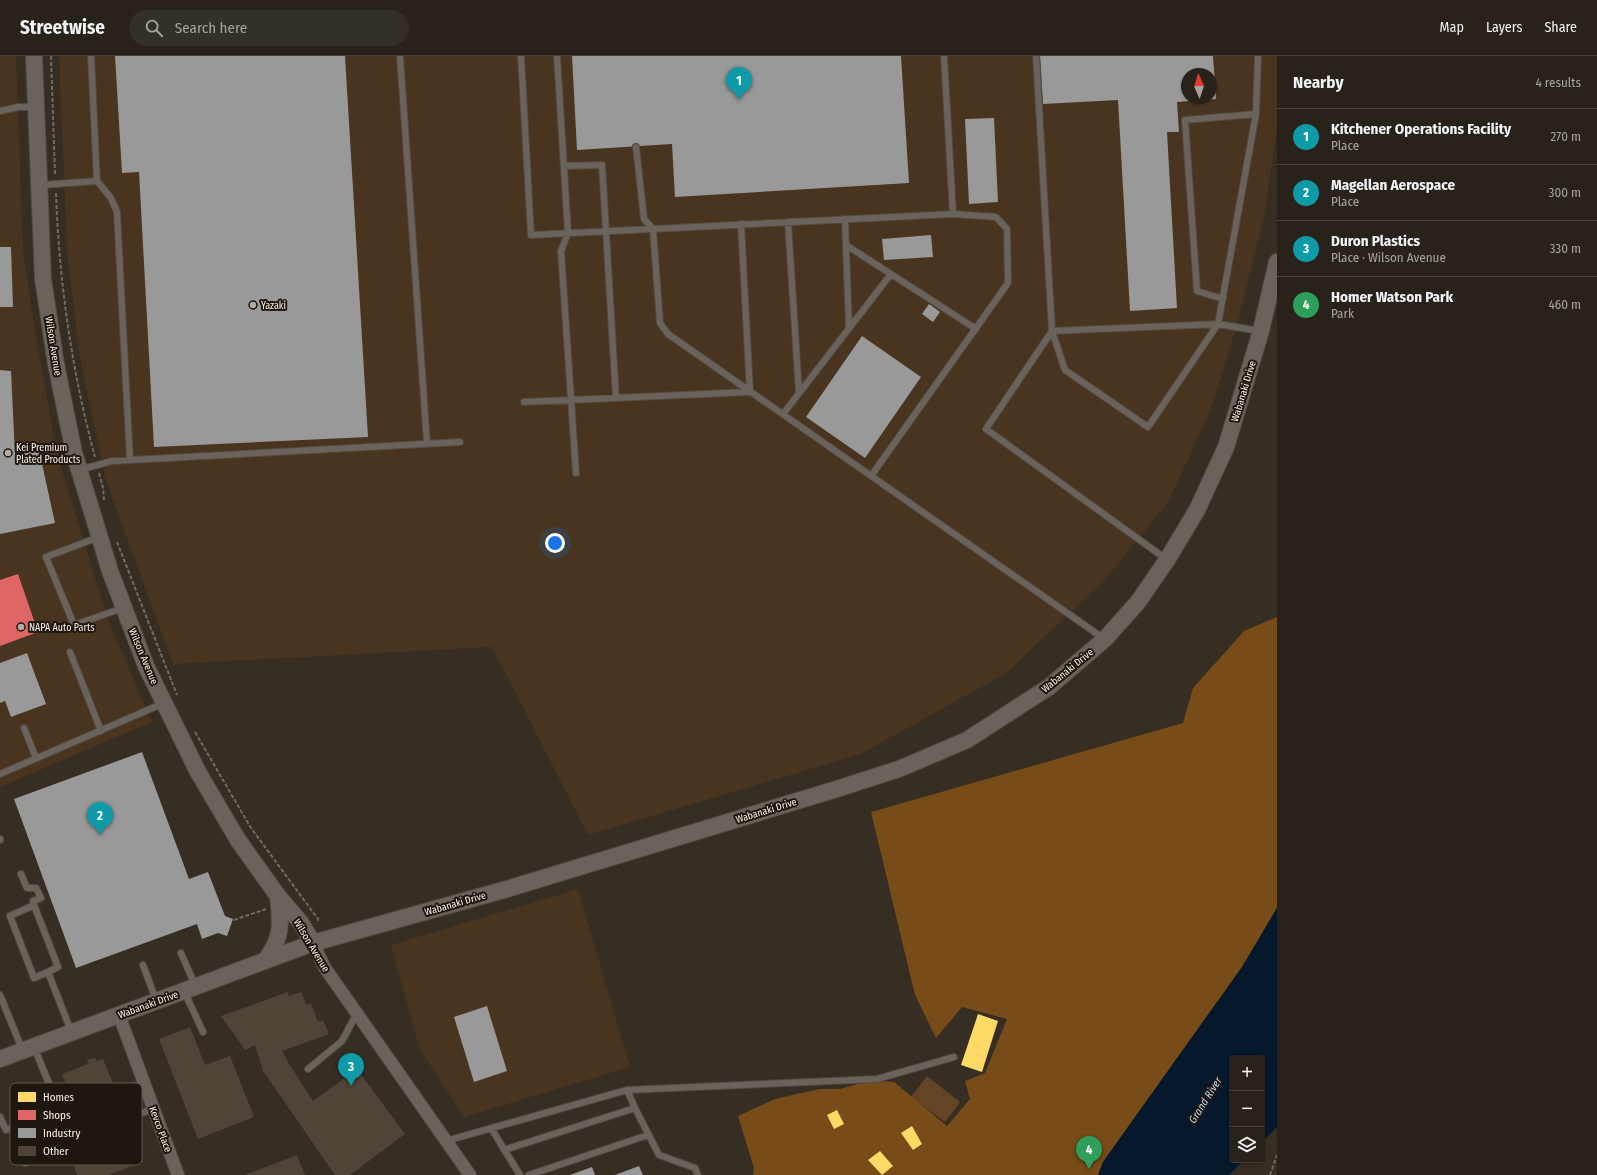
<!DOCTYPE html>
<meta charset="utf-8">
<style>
:root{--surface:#28221a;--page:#342f27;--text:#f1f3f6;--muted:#a5a4a2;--line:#443f39;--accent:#b7aca1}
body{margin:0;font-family:"Fira Sans Condensed",sans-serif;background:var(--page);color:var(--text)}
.controls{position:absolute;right:12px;bottom:12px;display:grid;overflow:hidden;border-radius:4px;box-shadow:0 1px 3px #0004}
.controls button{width:36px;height:36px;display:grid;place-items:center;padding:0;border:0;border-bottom:1px solid var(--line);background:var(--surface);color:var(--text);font:20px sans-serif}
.compass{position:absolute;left:1181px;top:12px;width:36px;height:36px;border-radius:50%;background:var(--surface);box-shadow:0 1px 3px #0004;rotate:357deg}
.you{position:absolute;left:555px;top:487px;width:14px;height:14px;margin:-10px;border:3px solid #fff;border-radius:50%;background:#1a73e8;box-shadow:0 0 0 6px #1a73e833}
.badge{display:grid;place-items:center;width:26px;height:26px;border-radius:50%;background:var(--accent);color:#fff;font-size:13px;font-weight:700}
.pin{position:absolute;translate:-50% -33px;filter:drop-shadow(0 1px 2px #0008)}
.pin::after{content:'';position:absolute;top:21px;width:14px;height:12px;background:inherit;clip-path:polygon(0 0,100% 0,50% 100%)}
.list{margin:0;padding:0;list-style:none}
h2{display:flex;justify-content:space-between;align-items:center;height:52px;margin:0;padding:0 16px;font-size:17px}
h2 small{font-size:13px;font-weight:400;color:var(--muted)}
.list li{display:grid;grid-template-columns:26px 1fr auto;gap:12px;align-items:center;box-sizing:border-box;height:56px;padding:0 16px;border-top:1px solid var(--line)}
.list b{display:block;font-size:15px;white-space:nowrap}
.list p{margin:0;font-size:13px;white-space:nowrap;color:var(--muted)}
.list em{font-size:13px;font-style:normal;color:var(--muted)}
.icon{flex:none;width:22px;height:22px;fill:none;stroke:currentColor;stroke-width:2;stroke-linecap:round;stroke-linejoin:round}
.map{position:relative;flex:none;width:1277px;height:1119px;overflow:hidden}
header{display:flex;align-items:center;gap:24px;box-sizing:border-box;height:56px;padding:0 20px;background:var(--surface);border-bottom:1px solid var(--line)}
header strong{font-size:19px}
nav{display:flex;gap:22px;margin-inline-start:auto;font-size:14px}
.search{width:280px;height:36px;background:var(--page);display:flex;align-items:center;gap:10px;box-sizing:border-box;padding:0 14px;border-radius:22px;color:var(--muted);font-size:15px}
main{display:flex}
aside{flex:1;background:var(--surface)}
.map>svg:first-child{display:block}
</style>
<header>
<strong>Streetwise</strong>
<div class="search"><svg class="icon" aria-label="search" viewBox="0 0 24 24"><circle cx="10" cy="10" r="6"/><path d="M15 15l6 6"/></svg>Search here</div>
<nav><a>Map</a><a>Layers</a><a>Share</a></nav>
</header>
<main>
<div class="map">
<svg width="1277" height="1119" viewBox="0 0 1277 1119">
<rect width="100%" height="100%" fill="#362d23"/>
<path fill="#48341f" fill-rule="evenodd" d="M0,0H16L23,194L35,275L57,398L108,564L152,666L0,731Z
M59,0H1277V73L1264,161L1237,269L1211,353L1169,445L1104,525L1005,618L861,698L588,779L492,591L173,608L105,422L79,297L67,194ZM1187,18H1211V42H1187Z
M578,833L630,1011L464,1061L419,992L391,889Z"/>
<path fill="#634526" d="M927,1020L960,1046L945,1066L911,1041Z"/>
<path fill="#784c18" d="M1277,561V852L1242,911L1103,1106L1098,1119H753L754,1112L738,1060L775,1043L819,1033H840L871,1024L894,1026L947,1070L970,1043L965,1025L985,1017L1007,963L962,951L936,982L915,939L871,756L1183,667L1193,632L1244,575Z"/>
<path fill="#05182c" d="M1277,852V1071L1262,1086V1002H1232V1104H1244L1229,1119H1098L1103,1106L1242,911Z"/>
<path fill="#ffd966" d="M978,958L998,965L982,1016L961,1009Z
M837,1054L844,1068L834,1073L827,1059Z
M912,1070L922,1088L913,1094L901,1077Z
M880,1095L893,1110L882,1119L868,1104Z"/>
<path fill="#e06666" d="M18,518L38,576L0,590V524Z"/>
<path fill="#999" fill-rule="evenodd" d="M115,0H345L368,381L154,391L139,116L122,117Z
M572,0H901L909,127L675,141L672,88L577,94Z
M1040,0H1213L1216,43L1177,46L1179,76H1167L1177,252L1130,255L1118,44L1043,48ZM1187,18H1211V42H1187Z
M994,62L998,146L969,148L965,63Z
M931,179L933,201L884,204L882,183Z
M0,191H11L13,251H0Z
M929,248L940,256L933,266L922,258Z
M862,280L921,321L865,402L806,361Z
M0,314L11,315L15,399L39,394L55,467L0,478Z
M27,597L46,648L11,661L5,645L0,647V607Z
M142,696L189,823L208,816L225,860L233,863L227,880L218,877L202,883L197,868L76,912L14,743Z
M487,950L507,1015L474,1026L454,961Z
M639,1110L643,1119H615Z
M592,1111L595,1119H570Z"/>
<path fill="#4f4437" d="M288,936L289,940L301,936L307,949L311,947L318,966L323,964L329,978L282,995L289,1008L313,1045L357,1013L405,1078L350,1119H335L263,1015L255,989L245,994L221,960Z
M190,971L205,1009L230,1000L254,1061L198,1083L159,983Z
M95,1002L96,1005L103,1003L114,1030L88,1040L91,1048L79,1052L76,1044L69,1047L65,1037L69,1036L62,1018L88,1008L87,1004Z
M117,1074L123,1090L134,1085L136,1088L137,1087L143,1106L109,1119H77L67,1093Z
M297,1099L305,1119H245Z"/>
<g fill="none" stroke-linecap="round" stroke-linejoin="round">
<defs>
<path id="service" d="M91,0L97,125L111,142L117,156L130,404
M400,0L427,387
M521,0L531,179L953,158L996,161L1007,173L1008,227L871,420
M557,0L568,177L561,195L576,417
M944,0L953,158
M1036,0L1052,275L1065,314L1148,371L1218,268L1256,58L1258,0
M0,55L18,51H36
M636,91L644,163L653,173L660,267L668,278L1103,582
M564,110L602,109L616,342
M41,129L97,125
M845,163L849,272
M788,166L799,337
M846,189L976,273
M1223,243L1197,235L1185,64L1256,58
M1052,275L986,373L1166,503
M1052,275L1218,268L1259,275
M524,346L750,336L741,168
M783,358L891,218
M79,414L112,405L460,386
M99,481L46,501L74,569L123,552
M70,596L101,675
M24,672L36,702
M0,718L164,647
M0,783V784
M21,818L27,832H36L41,842L33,845L34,849
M181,897L195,929
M143,909L156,944
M48,916L34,922L10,860L34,849L58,911L48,916L71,975
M184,935L203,976
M0,939L22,993
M308,1013L342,985L357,957
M59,1052L64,1057L69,1058L99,1046L108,1040L144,1027
M635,1052L659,1099L695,1112L698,1119
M0,1061L6,1074L59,1052L34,991
M491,1072L520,1119
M446,1085L627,1034L877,1023L954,1001
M504,1094L635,1052L627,1034
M25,1107L154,1052
M529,1119L648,1079"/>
<path id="minor" d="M313,887L325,912L470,1119
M119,959L178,1119"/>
<path id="tertiary" d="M34,0L43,223L56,308L74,397L110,515L146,610L198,716L238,784L278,840L301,867L313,887
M265,905C283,880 281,869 278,840
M0,1003L313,887L507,833L840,732L899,713L967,684L1049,631L1105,583L1138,546L1167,504L1197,454L1226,391L1261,275L1277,206"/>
</defs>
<use href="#service" stroke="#524940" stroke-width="8"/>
<use href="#minor" stroke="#524940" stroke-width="14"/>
<use href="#tertiary" stroke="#524940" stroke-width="18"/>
<path stroke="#726c64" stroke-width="2" stroke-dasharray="4 2" stroke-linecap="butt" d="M51,0L55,119
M56,137C59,226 72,316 95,401
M99,417L103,432L104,444
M117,486L177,639
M195,676L251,772L318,863V867
M234,864L266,853
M1270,1119L1277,1099"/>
<use href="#service" stroke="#69635b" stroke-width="6"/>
<use href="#minor" stroke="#69635b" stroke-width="12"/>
<use href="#tertiary" stroke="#69635b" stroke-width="16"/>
</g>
<g fill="#b7aca1" stroke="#1e170f" stroke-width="1.5">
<circle cx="253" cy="249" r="4"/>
<circle cx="8" cy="397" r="4"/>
<circle cx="21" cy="571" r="4"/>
</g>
<g text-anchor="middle" stroke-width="4" stroke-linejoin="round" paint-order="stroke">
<g font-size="10" fill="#fcf0e5" stroke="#1e170f" text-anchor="start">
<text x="261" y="253">Yazaki</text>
<text x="16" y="395">Kei Premium<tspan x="16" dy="12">Plated Products</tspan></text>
<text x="29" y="575">NAPA Auto Parts</text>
</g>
<g font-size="10" fill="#fcf0e5" stroke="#1e170f">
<text transform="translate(54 290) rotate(81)" y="4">Wilson Avenue</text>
<text transform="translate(1243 335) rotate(-73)" y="4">Wabanaki Drive</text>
<text transform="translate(144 600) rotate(67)" y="4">Wilson Avenue</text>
<text transform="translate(1067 614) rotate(-39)" y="4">Wabanaki Drive</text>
<text transform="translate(766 754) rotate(-17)" y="4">Wabanaki Drive</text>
<text transform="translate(455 847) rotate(-16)" y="4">Wabanaki Drive</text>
<text transform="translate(312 889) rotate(59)" y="4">Wilson Avenue</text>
<text transform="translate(148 948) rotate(-20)" y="4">Wabanaki Drive</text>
<text transform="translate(161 1073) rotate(70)" y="4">Kevco Place</text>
</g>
<g font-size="11" font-style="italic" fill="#b8d5f2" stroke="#1e170f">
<text transform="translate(1205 1044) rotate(-58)" y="4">Grand River</text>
</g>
</g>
<rect x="10" y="1027" width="132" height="82" rx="6" fill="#1e170f" stroke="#61584f" stroke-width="1"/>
<rect x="18" y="1036" width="18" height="10" fill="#ffd966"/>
<rect x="18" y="1054" width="18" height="10" fill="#e06666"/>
<rect x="18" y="1072" width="18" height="10" fill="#999"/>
<rect x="18" y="1090" width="18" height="10" fill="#4f4437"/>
<g font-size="11" fill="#fcf0e5">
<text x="43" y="1045">Homes</text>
<text x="43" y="1063">Shops</text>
<text x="43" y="1081">Industry</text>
<text x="43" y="1099">Other</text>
</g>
</svg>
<div class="controls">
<button>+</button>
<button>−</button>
<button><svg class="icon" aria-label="layers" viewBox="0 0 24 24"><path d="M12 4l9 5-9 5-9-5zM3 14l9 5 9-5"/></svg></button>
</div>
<svg class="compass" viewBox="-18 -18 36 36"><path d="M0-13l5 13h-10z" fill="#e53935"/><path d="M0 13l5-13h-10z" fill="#a5a4a2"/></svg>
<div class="you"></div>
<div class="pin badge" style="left:739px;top:44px;background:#0f9aa8">1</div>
<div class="pin badge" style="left:100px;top:779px;background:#0f9aa8">2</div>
<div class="pin badge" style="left:351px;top:1030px;background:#0f9aa8">3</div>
<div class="pin badge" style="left:1089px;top:1113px;background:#2e9e5b">4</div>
</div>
<aside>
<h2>Nearby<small>4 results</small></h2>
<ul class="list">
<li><span class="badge" style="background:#0f9aa8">1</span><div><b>Kitchener Operations Facility</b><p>Place</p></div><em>270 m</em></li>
<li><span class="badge" style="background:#0f9aa8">2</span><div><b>Magellan Aerospace</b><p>Place</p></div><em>300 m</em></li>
<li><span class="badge" style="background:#0f9aa8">3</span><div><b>Duron Plastics</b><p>Place · Wilson Avenue</p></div><em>330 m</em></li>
<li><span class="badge" style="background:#2e9e5b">4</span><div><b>Homer Watson Park</b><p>Park</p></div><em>460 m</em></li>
</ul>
</aside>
</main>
